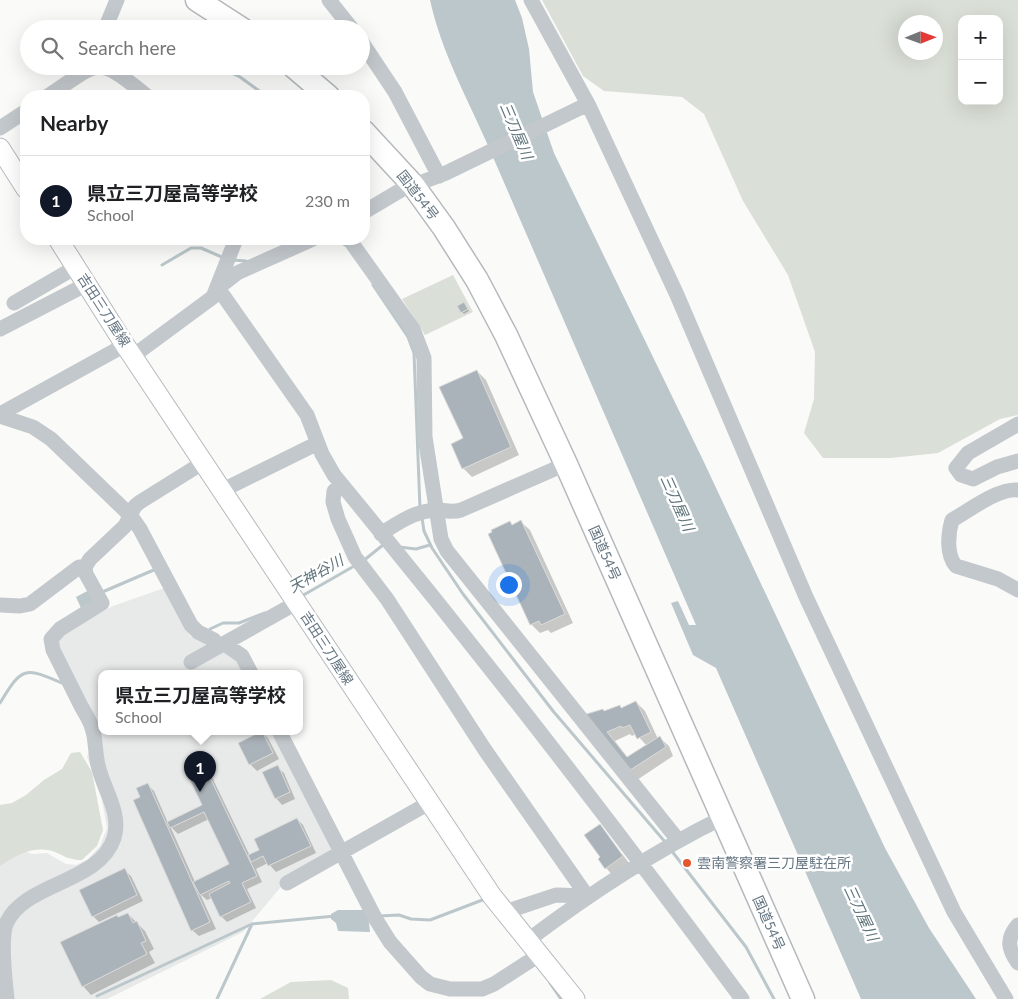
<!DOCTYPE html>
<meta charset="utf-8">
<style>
:root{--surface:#fff;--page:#f6f6f6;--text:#202124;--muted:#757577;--line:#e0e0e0;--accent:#111827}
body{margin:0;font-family:Lato,"Noto Sans JP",sans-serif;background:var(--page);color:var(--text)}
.controls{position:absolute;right:15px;top:15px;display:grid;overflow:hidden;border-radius:10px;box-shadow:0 5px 20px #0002}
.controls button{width:45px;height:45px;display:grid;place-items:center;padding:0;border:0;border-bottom:1px solid var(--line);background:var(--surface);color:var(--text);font:25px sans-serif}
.compass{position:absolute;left:898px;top:15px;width:45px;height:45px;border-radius:50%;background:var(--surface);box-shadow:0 5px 20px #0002;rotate:89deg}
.you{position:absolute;left:508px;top:584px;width:18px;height:18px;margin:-12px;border:4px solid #fff;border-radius:50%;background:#1a73e8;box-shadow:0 0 0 8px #1a73e833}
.badge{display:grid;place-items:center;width:32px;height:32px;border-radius:50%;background:var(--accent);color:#fff;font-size:16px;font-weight:700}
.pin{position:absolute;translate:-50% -41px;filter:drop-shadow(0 1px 2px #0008)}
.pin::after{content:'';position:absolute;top:26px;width:18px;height:15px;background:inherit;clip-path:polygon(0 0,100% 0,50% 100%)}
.popup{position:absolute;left:98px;top:670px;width:205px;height:65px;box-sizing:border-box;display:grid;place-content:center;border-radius:10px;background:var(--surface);filter:drop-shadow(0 1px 4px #0005);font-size:16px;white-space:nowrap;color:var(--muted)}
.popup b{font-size:19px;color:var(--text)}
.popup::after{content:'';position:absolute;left:50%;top:100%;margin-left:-10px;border:10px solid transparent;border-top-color:var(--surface)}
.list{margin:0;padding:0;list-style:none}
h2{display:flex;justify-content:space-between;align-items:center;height:65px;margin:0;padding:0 20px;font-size:21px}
h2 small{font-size:16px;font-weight:400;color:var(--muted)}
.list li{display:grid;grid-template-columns:32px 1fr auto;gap:15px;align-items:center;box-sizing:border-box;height:90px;padding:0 20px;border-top:1px solid var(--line)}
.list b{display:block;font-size:19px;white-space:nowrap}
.list p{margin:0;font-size:16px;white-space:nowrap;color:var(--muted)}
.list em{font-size:16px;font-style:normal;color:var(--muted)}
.icon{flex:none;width:28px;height:28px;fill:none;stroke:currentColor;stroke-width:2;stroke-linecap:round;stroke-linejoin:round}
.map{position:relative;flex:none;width:1018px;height:999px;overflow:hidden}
.search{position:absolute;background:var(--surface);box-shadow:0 5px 20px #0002;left:20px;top:20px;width:350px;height:55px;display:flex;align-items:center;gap:12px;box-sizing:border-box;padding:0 18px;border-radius:28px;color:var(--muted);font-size:19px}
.panel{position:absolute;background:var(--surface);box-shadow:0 5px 20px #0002;left:20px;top:90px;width:350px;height:155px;border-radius:20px}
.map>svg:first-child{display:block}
</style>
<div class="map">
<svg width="1018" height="999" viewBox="0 0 1018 999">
<rect width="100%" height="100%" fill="#fafaf8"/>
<path fill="#e8e9e9" d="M167,587L190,636L235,655L244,673H101V731H274L336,851L290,876L243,932L107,999H0V845L33,854L47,853L66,864L76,865L88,859L100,846L107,828L100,790L87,757L98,727L57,648L58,636L113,606Z"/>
<path fill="#dadfd7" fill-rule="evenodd" d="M542,0H1018V415L1000,419L938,453L891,458H823L804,433L814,399L815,352L788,275L743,201L704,114L682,97L604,91L583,76ZM962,19H999V101H962ZM906,22H936V52H906Z
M453,275L473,312L425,335L402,299Z
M80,752L92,772L103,830L97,846L82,860C65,860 62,853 48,850C31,847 14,856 0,866V805L12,803L26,795L44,780L62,769L71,753Z
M331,980L348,988L349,999H260L291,982Z"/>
<path fill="#bbc7cb" d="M430,0H515L522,18L529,49L533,92L554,153L702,458L885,848L929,928L976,999H861L716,668L693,655L671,603L678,601L689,625H696L486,141C465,94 441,50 430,0Z
M93,588L99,600L81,608L76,597Z
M338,910H363L368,914L370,932L338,931L336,923L331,919V914Z"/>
<path fill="#0003" fill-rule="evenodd" d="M464,303L469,311L464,314L462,312Z
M477,371L486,380L519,455L472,477L463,468Z
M509,522L513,526L521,522L530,530L573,623L551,633L548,630L540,633L531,624Z
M636,702L645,711L658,739L660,738L669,746L673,756L637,780L585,715L605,712L620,706L622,709ZM630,734L632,736L636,734L647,746L628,758L615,741Z
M261,732L268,738L279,759L257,771L250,764L239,744Z
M204,767L210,773L250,856L261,850L297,819L303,825L316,853L276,872L268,863L256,869L262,882L247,889L256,908L227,922L221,916L212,898L207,900L200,894L216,929L199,936L192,930L142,798L148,785L154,791L168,823L204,806ZM209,819L231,865L195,882L170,826L178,834Z
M277,767L284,773L295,799L282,805L276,798Z
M600,825L629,863L612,875L599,859L602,857Z
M124,870L131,876L143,901L99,922L93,916Z
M128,914L145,931L154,949L149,952L155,963L91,995L83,986L119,919Z"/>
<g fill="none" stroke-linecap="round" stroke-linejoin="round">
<path stroke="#bbc7cb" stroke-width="3" d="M114,21L133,29
M217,66L240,77L266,96
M338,239L345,245
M233,260L246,261
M162,265L191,248H201L224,258
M373,285L408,337L414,353L420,509
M422,518L424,531L432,548L463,594L553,711L666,843
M399,547L416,549L430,545
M363,561L383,545H386
M100,593L156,569
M300,597L356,565
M210,629L223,623H239L265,613
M0,703C22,667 24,666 64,684
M671,850L746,947L774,999
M379,916L399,915L411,919L430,920L485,899
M550,983L561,999
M97,996L252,924L335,916
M217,999L252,924"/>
</g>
<path fill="#aab3b9" stroke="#dcdcda" d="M464,302L468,309L461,313L457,306Z
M477,370L511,447L462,469L451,444L463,438L439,387Z
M521,520L565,614L541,625L539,621L530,625L488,534L492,532L491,530L510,521L512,525Z
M636,701L651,732L637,739L630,725L622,728L621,726L607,732L627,757L660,736L666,747L627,772L583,715L603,709L604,711L620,705L621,708Z
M262,731L273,753L249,765L238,743Z
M204,765L257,876L242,883L251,902L220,917L209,894L230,883L229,881L200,895L193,882L229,864L204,812L170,828L167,822L202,805L187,774Z
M278,765L290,792L275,799L262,772Z
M148,783L210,922L191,931L133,800L140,797L136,788Z
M297,818L311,846L268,866L263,856L251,862L248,855L259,850L254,839Z
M600,824L623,856L605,869L598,859L600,857L584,835Z
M125,868L137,895L92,917L79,890Z
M128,913L133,923L137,921L146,941L141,943L147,954L82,987L60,942L117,915L118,917Z"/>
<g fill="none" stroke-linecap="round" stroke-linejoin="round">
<defs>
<path id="major" d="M0,148L26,189
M58,239L125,345L492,896L575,999"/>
<path id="highway" d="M197,0L242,29
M293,66L328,96
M364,132L413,185L444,228L477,280L506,335L566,464L803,999"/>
</defs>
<use href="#major" stroke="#b5babe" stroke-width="21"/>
<use href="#highway" stroke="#b4b9bd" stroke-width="25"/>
<path stroke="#c3c8cc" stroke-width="15" d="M329,0L352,29
M531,0L588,104L677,295L806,597L954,912L1006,999
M105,29L117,0
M361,41L395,92L439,176
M48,96C101,61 95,54 147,96
M0,128L26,111
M364,212L401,190L446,173L588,104
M349,239L413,329L424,358L425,437L441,539L447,551L678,840
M219,287L237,273L313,239
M218,288L307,415L322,454L334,475C475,646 611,821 742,999
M14,303L76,267
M0,329L87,284
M133,356L213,297L236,239
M0,414L125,345
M0,416L33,427L51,439L131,516L140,529L191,625L198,632L214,640
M1018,424L968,453L956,468L961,475L973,479L997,467L1018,461
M342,485L334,491L333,502L338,519L355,557L387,599L485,750L587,896
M223,490L318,443
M1018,490C998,488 970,510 952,520C948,534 946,555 956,566L998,579L1018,590
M381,534C397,523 417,510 437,510C446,510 451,513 461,510L566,464
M0,605L20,606L30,604L79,567H85
M229,647L242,656L251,673
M191,662L298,602
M279,731L375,918L390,942L421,977L430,984L450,989H482L494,984L539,955
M287,883L429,803
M505,912L556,895L587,896
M1018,925C1006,939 1008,949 1018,963
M527,941C589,894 653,852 722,818
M7,999C5,979 0,941 6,924C24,882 99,884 114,838C122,813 103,789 98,765C95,753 96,739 92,728C90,720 84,712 80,704C71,686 62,668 53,650L51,639L60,629L102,603L86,574L85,567L90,559L125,526L135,506L140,502L204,462"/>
<use href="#major" stroke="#fff" stroke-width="19"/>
<use href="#highway" stroke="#fff" stroke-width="22"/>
</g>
<circle fill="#e4572e" stroke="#fff" stroke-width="2" cx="687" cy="863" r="5"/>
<g text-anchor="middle" stroke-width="5" stroke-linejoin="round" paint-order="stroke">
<g font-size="14" fill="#657683" stroke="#fff">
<text transform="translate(418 195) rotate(52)" y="5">国道54号</text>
<text transform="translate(104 310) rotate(57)" y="5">吉田三刀屋線</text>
<text transform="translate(605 553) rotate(66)" y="5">国道54号</text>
<text transform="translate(327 648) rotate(57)" y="5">吉田三刀屋線</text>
<text transform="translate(769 923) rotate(66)" y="5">国道54号</text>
</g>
<g font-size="14" fill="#657683" stroke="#fff" text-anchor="start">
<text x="697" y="868">雲南警察署三刀屋駐在所</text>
</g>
<g font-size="15" font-style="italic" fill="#60757c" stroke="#fff">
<text transform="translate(516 131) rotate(67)" y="5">三刀屋川</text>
<text transform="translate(677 503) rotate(66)" y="5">三刀屋川</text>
<text transform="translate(316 574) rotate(-29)" y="5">天神谷川</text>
<text transform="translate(861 913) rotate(65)" y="5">三刀屋川</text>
</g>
</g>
</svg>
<div class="controls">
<button>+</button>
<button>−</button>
</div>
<svg class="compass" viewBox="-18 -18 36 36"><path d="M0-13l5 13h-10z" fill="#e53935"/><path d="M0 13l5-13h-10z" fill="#757577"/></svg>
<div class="you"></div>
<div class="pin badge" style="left:200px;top:792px">1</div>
<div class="popup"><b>県立三刀屋高等学校</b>School</div>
<div class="search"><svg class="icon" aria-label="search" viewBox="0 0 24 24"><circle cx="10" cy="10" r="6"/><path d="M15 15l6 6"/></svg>Search here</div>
<section class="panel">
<h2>Nearby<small></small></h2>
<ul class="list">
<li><span class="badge">1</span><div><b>県立三刀屋高等学校</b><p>School</p></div><em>230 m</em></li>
</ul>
</section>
</div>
